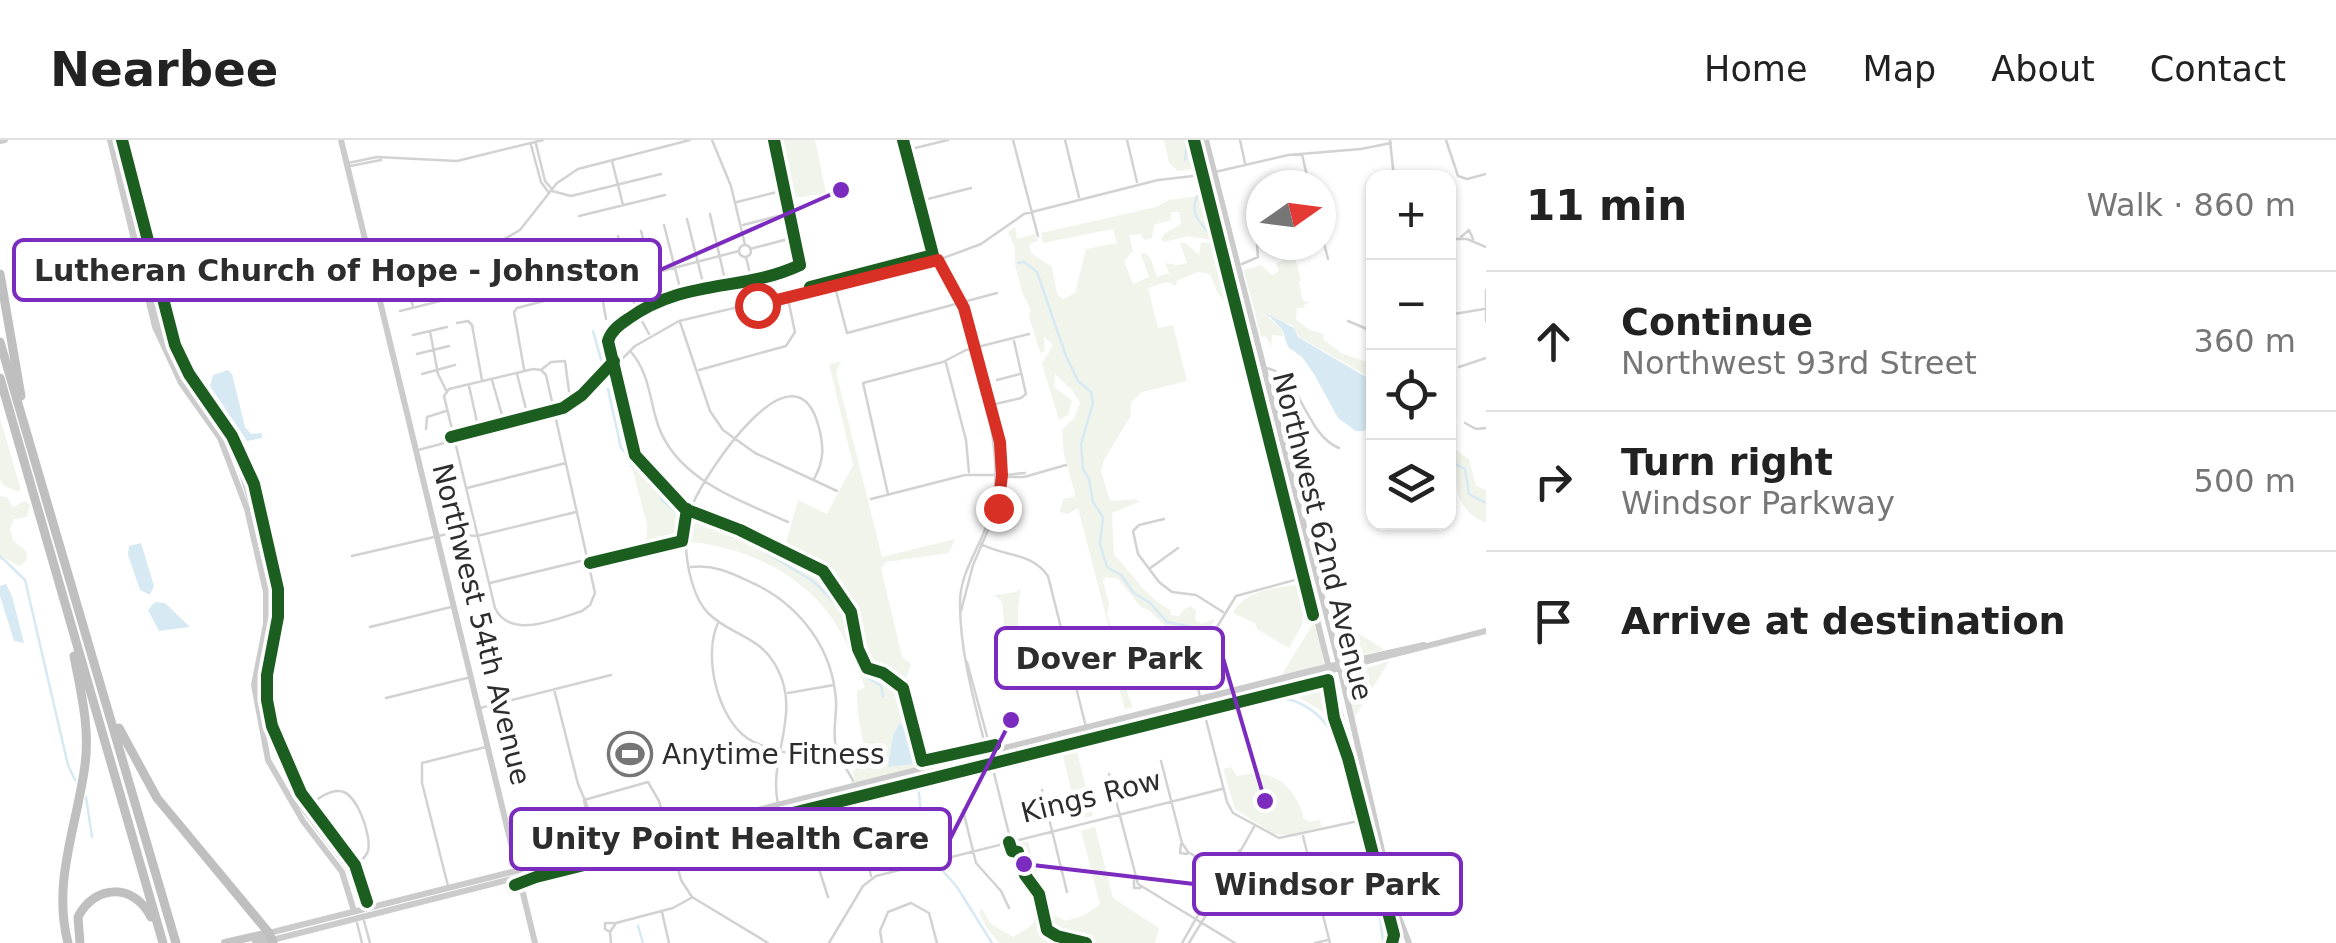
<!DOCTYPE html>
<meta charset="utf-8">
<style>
:root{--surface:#fff;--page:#f6f6f6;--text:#222;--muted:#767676;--line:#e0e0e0}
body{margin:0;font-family:"DejaVu Sans",sans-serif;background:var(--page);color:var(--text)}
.controls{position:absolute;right:30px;top:30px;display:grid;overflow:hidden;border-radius:20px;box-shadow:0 2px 8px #0004}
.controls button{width:90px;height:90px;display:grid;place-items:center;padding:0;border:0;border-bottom:2px solid var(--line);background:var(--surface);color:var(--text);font:50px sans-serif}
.compass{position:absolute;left:1246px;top:30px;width:90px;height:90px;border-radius:50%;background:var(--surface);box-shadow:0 2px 8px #0004;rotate:76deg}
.stop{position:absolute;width:30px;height:30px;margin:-22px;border:8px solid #d93025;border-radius:50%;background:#fff}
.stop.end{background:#d93025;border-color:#fff;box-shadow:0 2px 10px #0008}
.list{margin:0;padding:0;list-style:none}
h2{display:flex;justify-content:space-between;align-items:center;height:130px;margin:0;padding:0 40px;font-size:42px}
h2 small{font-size:32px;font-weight:400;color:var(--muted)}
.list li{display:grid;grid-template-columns:65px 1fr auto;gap:30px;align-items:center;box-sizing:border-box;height:140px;padding:0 40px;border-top:2px solid var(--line)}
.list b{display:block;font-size:38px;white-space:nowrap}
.list p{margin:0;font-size:32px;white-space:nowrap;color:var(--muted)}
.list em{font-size:32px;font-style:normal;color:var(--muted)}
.icon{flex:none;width:55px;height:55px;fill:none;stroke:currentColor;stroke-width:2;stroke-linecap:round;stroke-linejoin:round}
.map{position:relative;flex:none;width:1486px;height:803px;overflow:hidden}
header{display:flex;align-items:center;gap:60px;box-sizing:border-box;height:140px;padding:0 50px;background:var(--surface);border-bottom:2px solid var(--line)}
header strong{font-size:48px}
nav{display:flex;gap:55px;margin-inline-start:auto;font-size:35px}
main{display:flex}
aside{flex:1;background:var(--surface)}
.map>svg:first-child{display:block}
</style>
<header>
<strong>Nearbee</strong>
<nav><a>Home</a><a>Map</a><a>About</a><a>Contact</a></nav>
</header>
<main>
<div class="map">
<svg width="1486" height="803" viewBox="0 0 1486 803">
<rect width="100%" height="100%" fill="#fff"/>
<path fill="#f1f4eb" d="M782,0H815L826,53L796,58Z
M1164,0H1192L1196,25L1193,29L1178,31L1169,23Z
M1206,55L1218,101L1188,96L1164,102L1161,99L1164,94L1181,84L1179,72H1171V80L1154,85L1152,98L1144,100L1141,94L1129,95L1133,111L1124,121L1133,144L1149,137L1141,115L1144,113L1150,117L1157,137L1169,133L1165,123L1177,125L1187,123L1180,103H1186L1199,115L1201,102L1219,104L1235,164L1226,163L1217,152L1210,134L1198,132L1177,141L1176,146L1167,142L1148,148L1158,188L1173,185L1187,241L1142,252L1131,262L1130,277L1104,320L1101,331L1110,361L1135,359L1139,362L1112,373L1114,415C1133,434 1146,458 1171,470L1170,475L1179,476L1184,469L1191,466L1196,471L1195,480L1201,484L1215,479L1197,509L1189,500L1186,489L1166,487L1150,471L1141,467L1118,439L1106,437L1103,441L1109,464L1107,476L1115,495L1128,555L1133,567L1125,569L1112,524L1116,515L1078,368L1068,374L1060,372L1063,359L1074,357L1075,353L1064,315L1062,290L1074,278L1080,263L1072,250L1055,234L1054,247L1072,260L1068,275L1059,280L1042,224L1053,205L1044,197L1045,210L1041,213L1039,209L1029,176L1031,171L1022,152L1015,124V108L1008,92L1015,87L1017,99L1035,94L1038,101L1029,104L1031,113L1052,127L1057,154L1063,159L1075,153L1086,109L1117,103L1113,89L1043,103L1041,93L1156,67L1169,60Z
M1291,117L1295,118L1301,140L1299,142L1303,161L1311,162L1304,164L1305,168H1297L1296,180L1310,190L1324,194L1323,199L1341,213L1373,224V239L1299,197L1292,185L1275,181L1269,174V178L1282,189L1283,196L1272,195L1271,206L1266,197H1261L1244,130L1261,125L1272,135L1279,131L1276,123Z
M841,221L836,232L882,417L955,399L949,413L886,422L881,428L902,517L911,524L906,538L925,625L855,643L853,631L868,619C861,596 857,576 857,551L865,547C855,524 846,497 831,477C800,432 743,407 691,402L699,363L739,385L786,403L798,360L827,374L853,325L829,224Z
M624,260L635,305L689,358L681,401L646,410L647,384L614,261Z
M0,278L21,350L18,352L3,345L0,339Z
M1448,304L1469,319L1476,346L1486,350V383C1464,374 1454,357 1457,333L1449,325Z
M0,356L7,357L13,367L25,361L30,365L27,377L14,379L10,388L13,400C20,408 30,408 26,421L19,426L3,417L0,421Z
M1304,443L1309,463L1304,469L1302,485L1289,508L1257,489L1255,483L1233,473C1244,449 1280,448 1304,443Z
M1021,448C1016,472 1015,508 1037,524L1030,526L1026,549L1017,538L1011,535L1014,531L1005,493L1002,462L994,455L1016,452Z
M1329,475L1385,510L1342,519Z
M1316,479L1324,524L1281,536Z
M1390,521L1388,523L1354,578L1346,534Z
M1322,538L1331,543L1341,583L1284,548Z
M1077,612L1093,676L1078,679L1063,616Z
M1231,627L1237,636C1273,627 1295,645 1304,679L1310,682L1320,680L1321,687L1289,695L1274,694L1235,669L1223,629Z
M1095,687L1113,758L1159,788L1155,803H1063L1057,798L1046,803H999L986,787L979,772L982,769L991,784L1013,797L1031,786L1040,772L1026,742L1001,707L1028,701L1047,772L1066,781L1085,775L1100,764L1081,691Z"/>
<path fill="#d7e9f2" d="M1267,174L1294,188L1298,197L1373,241V280L1364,291H1356L1338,278L1314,234L1302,217L1288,207L1282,189Z
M228,230L232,234L245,287L251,294L262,293V298L247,301L210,246L213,235Z
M141,403L154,446L150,455L140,450L128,415L129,406Z
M6,444L12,456L24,503L14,501L0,456V446Z
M155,462L165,463L190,487L159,491L148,470Z
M899,583L910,592L916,618L913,624L888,627L893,596Z"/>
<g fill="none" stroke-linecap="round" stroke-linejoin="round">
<path stroke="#d7e9f2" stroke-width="2.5" d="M1185,0L1187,3L1185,20
M1197,56C1190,73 1198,80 1209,93
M1018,123L1024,122L1037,132L1066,216L1078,241L1091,252L1093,263L1081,304L1083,329L1089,339L1093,362L1103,377L1100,404L1107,427L1121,435L1134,453L1150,463L1167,482L1192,487L1197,495
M593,191L602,223
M608,249L621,308L630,318L632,326L648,334L653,346L659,348L662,360L677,373
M1448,320L1465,329L1469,354L1486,363
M732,397H740L813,441L841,469L860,533L881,546L883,556
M0,416L25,440L68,625L75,640
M1214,512L1229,544
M1240,562L1243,567C1258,566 1277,556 1291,560C1342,576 1345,630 1353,674
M918,647L923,686L932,712
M86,657L92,697
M1359,692L1379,770L1383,801
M943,731L957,747L992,803
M638,786L643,803"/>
<path stroke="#d2d2d2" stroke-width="2.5" d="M712,0L731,46L745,105
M909,0L938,120L963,163L1002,309L1003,335L998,367L973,425L961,471
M1013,0L1038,96
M1065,0L1079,57
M1127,0L1137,42
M1240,0L1245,23
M1390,0L1394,38
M1446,0L1458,36L1467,39L1486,34
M536,4L545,41L551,48
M531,5L541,42L549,53
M911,9L948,0
M1302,14L1309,45
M612,21L623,65
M348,23L377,17L457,21L543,0
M350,26L381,20
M1215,32L1288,15L1361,9L1391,3
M552,51L571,56L661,34
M924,60L971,48
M737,62L777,52
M710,74L725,140
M579,76L665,55
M687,79L703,143
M664,85L680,148
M743,85L782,75
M641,91L659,157
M1321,91L1328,119
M618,96L627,133
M1461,97L1469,90L1473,99
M1448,99H1467L1486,107
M501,101L512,142
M593,103L606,179
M739 111a6 6 0 1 1 12 0a6 6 0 1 1-12 0Z
M750,109L788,99
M746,117L757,164
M436,120L446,160
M472,123L478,150
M1242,124L1258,117L1257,105
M750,133L794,122
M376,134L501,101L520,90L557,43L578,29L690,0
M600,138H621
M635,138L632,145L623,143L627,134L635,138L739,111
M406,139L413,167
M630,147L636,170L649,194
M835,147L847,193L997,153
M1486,150V181
M400,171L545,135L537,102
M1448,175L1484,169
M1348,181L1374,192
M680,182L710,271L723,290L755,313L837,351
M457,183L468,181L472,185L482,240
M430,191L438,234L446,250
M413,195L447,187
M631,212C650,234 649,259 658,285C677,340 740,360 788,382
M417,214L449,206
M946,223L966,300L969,332
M1459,227L1486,218
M1265,228C1301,232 1304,294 1339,308
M524,229L514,172L517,168L544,161
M533,229L541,230L546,235L595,453L590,465L582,471C556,479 510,500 495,468L444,256L449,249Z
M542,229L551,222L565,221L569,251
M699,230L786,206L795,192L788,159
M422,234L455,225
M517,234L526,269
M492,240L502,275
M997,240L1020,234
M469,246L477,282
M991,265L1021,258L1026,254L1014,201
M1465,283L1476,289L1486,288
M426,289L427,277L446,271
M418,310L562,272L585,256L635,206L679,181L938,120L981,104L1024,74L1158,40L1202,35
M1004,335L1025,333
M1005,337H1024L1066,325
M467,348L566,323
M888,354L863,243L943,222L966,210L1029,194
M871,359L965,335H997
M1164,379L1139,385L1133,391L1138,414L1159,442L1172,452L1196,455L1223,472
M979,403C1003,417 1030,411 1048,436L1086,587
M352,416L447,394L477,396L576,372
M691,427C717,424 735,435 757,445C802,468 833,510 836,561C837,576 832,592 836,607C838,620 848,629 853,641
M1149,429L1178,408
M490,443L589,419
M718,483C703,515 717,577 747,598C760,607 776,610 792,614C808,619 822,622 838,615
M370,487L451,467
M967,522L991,611
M554,549L578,644L587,665L596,711
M788,553L834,545
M1200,557L1194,530L1196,521L1236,456L1302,438
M386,558L467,538
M1202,564L1227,662L1233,673L1279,698L1363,680
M480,568L611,535
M986,609C974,560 960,513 960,463C960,430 982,406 990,375C1001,334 993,307 989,267
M991,621L1011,702
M1161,621L1182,703L1188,712L1265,758L1316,747
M1109,634L1138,744L1235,803
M1042,650L1067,752
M584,660L648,642L659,661L667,689
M584,661L595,705
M778,664C768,618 801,575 778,530C761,495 733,497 709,474C693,459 686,424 686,403C685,391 687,378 692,366C705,333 796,195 819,288C824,307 824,321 814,339
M303,669C313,663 327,650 339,651C357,651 372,697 368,711C365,719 358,723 351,727
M963,670L976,723L1001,751L1009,768
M782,671L802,709L804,719L817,727
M778,672L792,689
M795,691L820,685
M1303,696L1330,803
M671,702L681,740L692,757L768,803
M1181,704L1180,713L1187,714
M803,710L813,723
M819,729L828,757
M871,736L862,696L866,692L891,689
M1134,739V748H1140
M448,746L422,643V623L486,607
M1262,758L1266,765L1274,761
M662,772L669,803
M364,781L370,803
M357,783L362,803
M610,792L605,789V783H615
M611,803L610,792L616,783L673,768L691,758
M829,803L863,746L876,736L1222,649
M882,803L880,791L888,772L911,763L929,773L937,803
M1182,803L1222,733L1240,710
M1189,803L1239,721L1241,710L1254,687
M1315,803L1328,800"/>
<path stroke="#cbcbcb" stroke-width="6" d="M110,0L155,187L181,243L220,298L247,369L266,452V484L254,545L268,620L303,681L342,732L354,771
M116,0L161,186L185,240L226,297L238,321L260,390L273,470L260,545L265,582L299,663L349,728L363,769
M341,0L535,803
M1198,0L1383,746L1398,793L1396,803
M1206,0L1339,524L1395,767L1409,803
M0,1L5,0
M269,793L1326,527L1424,505
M272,800L1486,491"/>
<path stroke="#c5c5c5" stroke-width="8" d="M225,803L269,793
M256,803L272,800"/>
<path stroke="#bfbfbf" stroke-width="9" d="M0,134L21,256
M0,202L176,803
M0,238L163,803
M119,588L157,658L269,793L273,803
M68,803C52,742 77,686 85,625C90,588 81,553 74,516
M80,803L78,777C95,744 134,743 151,777"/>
<defs>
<path id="cycleway" d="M122,0L175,205L189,234L232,296L254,344L278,449V477L267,535V560L272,586L301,653L355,725L367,762
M774,0L800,125C743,152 685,138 628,179C619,185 611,191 608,201L635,315L685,369L740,390L823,431L851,472L858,509L867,528L883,533L903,548L922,621L995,605
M1194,0L1313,475
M810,147L933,115L903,0
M451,297L563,268L582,255L614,221
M590,423L682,401L687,369
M1009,702L1012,711L1018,712L1025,735L1039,754L1047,790L1057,796L1086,803
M515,745L536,737L1328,540L1334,578L1348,618L1394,795L1392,803"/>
</defs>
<use href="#cycleway" stroke="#fff" stroke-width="19"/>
<use href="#cycleway" stroke="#1b5e20" stroke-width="12"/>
</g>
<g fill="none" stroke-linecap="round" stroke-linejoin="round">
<path stroke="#d93025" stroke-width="12" d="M757,165L938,120L964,168L1000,302L1002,335L998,368"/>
</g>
<defs>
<symbol id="stadium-ring" viewBox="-11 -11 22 22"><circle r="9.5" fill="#fff" stroke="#767676" stroke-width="1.5"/><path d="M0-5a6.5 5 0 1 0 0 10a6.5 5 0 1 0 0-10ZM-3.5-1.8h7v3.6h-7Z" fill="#767676"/></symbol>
</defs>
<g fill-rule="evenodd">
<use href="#stadium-ring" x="605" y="589" width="50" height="50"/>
</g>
<g text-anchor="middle" stroke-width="10" stroke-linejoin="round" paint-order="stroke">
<g font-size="28" fill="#2d2d2d" stroke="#fff">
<text transform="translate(1323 396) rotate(76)" y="10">Northwest 62nd Avenue</text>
<text transform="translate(482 484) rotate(76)" y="10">Northwest 54th Avenue</text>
<text transform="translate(1091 656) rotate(-14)" y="10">Kings Row</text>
</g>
<g font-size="28" fill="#2d2d2d" stroke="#fff" text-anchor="start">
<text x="662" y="624">Anytime Fitness</text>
</g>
</g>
<path fill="none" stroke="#7b2cbf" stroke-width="4" d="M841 50L660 130M1265 661L1223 518M1011 580L950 699M1024 724L1194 744"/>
<g fill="#7b2cbf" stroke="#fff" stroke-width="4">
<circle cx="841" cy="50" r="10"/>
<circle cx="1265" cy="661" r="10"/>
<circle cx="1011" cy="580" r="10"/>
<circle cx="1024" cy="724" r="10"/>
</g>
<g fill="#fff" stroke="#7b2cbf" stroke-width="4">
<rect x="14" y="100" width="646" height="60" rx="10"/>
<rect x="996" y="488" width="227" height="60" rx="10"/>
<rect x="511" y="669" width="439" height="60" rx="10"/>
<rect x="1194" y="714" width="267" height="60" rx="10"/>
</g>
<g font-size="30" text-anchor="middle" font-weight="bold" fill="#2d2d2d">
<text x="337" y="141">Lutheran Church of Hope - Johnston</text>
<text x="1109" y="529">Dover Park</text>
<text x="730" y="709">Unity Point Health Care</text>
<text x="1327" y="755">Windsor Park</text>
</g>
</svg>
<div class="controls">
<button>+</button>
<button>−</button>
<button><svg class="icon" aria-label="locate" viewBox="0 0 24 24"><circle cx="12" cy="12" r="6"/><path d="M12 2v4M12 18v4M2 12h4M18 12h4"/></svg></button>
<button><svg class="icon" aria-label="layers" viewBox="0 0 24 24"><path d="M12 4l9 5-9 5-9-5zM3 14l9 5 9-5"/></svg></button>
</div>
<svg class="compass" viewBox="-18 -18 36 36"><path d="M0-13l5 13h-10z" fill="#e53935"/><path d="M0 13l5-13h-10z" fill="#767676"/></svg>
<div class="stop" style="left:757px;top:165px"></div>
<div class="stop end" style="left:998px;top:368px"></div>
</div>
<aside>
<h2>11 min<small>Walk · 860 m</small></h2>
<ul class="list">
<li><svg class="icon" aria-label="ahead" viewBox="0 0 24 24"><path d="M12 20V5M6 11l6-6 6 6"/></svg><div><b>Continue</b><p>Northwest 93rd Street</p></div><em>360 m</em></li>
<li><svg class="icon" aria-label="right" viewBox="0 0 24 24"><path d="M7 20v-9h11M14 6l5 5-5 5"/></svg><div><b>Turn right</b><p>Windsor Parkway</p></div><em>500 m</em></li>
<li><svg class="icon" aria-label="arrive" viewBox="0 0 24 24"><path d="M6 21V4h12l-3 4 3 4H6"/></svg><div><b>Arrive at destination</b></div></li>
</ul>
</aside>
</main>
